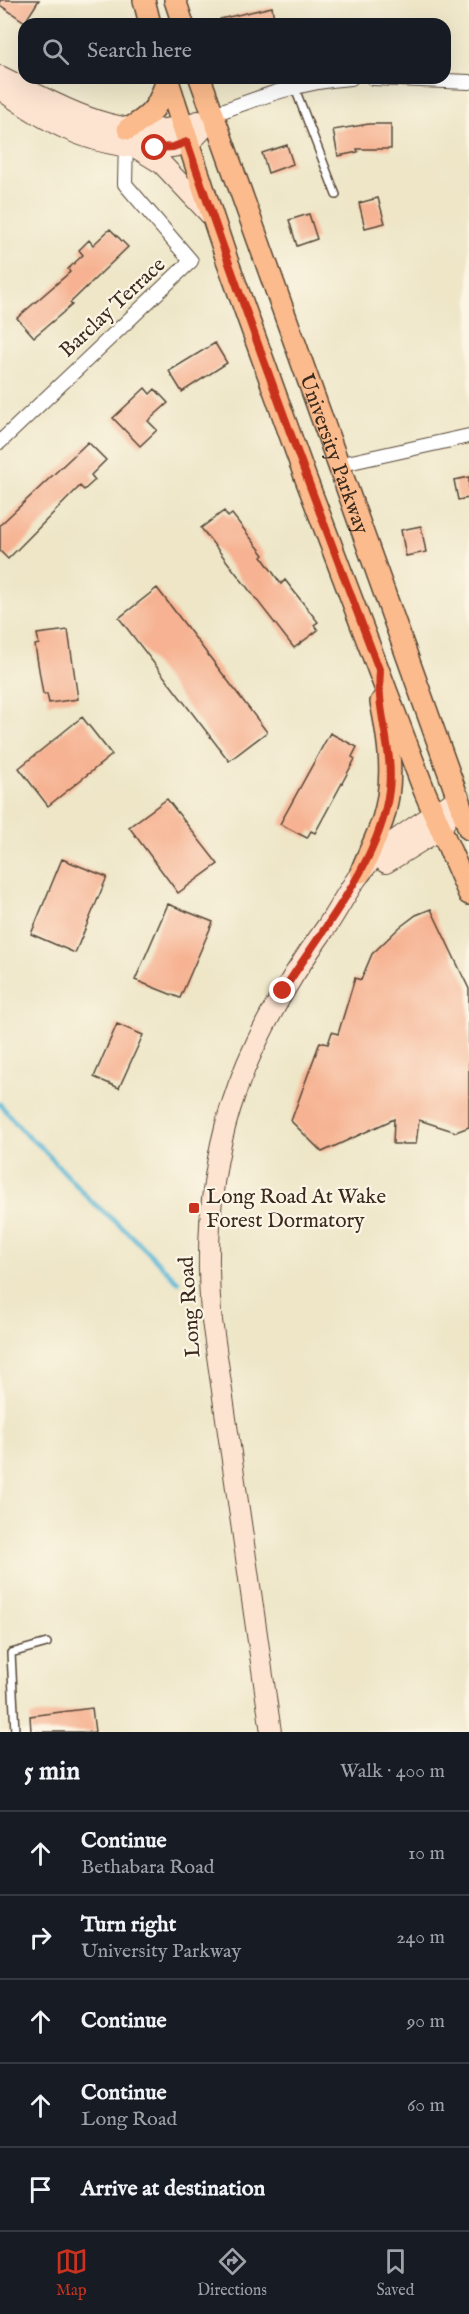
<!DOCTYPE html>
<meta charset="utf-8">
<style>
:root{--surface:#171b24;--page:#20242c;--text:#f1f3f6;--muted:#9ea1a6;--line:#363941;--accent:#c8321e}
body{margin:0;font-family:"IM FELL English",serif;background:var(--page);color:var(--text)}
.stop{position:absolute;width:18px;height:18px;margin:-14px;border:4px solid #c8321e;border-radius:50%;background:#fff}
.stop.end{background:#c8321e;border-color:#fff;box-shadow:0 2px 6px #0008}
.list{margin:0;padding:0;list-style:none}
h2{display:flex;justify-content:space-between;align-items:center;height:78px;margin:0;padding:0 24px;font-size:26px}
h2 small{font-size:20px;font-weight:400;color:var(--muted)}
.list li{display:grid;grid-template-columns:39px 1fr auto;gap:18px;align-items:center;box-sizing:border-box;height:84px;padding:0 24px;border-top:2px solid var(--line)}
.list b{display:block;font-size:22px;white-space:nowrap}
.list p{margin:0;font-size:20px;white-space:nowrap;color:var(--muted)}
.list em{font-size:20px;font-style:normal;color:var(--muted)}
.icon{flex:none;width:33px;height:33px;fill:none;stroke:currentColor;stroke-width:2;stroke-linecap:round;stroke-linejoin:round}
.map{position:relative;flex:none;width:469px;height:1732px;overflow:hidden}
.search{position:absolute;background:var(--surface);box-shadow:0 6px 24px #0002;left:18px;right:18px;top:18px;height:66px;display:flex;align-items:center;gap:15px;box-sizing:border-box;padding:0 21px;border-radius:18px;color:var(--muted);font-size:22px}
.sheet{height:498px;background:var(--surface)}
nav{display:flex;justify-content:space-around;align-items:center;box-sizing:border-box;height:84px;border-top:2px solid var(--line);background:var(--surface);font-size:16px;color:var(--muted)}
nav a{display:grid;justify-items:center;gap:3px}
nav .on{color:var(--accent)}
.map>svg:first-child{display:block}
</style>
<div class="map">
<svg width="469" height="1732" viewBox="0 0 469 1732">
<rect width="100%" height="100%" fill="#fcf5e5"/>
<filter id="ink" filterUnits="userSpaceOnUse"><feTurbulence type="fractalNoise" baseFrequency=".0167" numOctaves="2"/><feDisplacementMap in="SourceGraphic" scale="12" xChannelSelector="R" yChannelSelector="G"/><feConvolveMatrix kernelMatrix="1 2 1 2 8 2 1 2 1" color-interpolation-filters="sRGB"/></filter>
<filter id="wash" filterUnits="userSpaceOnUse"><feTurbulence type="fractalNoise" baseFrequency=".008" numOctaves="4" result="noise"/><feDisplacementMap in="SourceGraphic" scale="24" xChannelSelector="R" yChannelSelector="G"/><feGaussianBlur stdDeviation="1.35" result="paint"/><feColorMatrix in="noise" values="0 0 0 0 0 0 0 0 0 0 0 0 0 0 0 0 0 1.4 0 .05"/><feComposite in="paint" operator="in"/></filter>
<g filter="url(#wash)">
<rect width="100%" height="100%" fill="#eee6c7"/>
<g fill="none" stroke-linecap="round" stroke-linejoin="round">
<path stroke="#57b6d5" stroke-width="4.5" d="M0,1104L25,1134L40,1146L90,1200L130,1234L178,1282"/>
</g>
<g id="blocks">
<path fill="#f6b292" d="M0,0H39L25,22L0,5Z
M272,7L275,24H221L220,19Z
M369,124H391V149H357L358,152L338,156L333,130Z
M287,145L293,164L268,173L262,153Z
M378,198L385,223L365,228L359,203Z
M309,214L317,239L297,246L289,220Z
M110,229L128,247L70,303L72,305L34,337L17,318L70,272L68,269L83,255L79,250L89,240L93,245Z
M215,343L227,363L182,392L169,371Z
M145,388L150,394L155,389L168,403L148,421L157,430L140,446L113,418Z
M88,442L106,460L91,475L95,480L84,490L80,486L8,559L0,551V525Z
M469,477V498L458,500L454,480Z
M224,511L228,517L232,514L264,555L262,557L281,584L285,580L318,622L314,625L318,630L294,648L201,528Z
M421,526L426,552L406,556L401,530Z
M157,588L267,732L229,761L119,618Z
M68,630L78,699L49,703L47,694H43L35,645L39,644L37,634Z
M82,717L112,755L48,806L19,768Z
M330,733L357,747L352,757L355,759L315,833L311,831L307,838L280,824Z
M167,799L218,864L178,893L129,827Z
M62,859L107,877L75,953L31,934Z
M168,904L213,922L180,998L135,980Z
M431,909L469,989V1127L456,1132L419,1120L416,1144H393L394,1119L322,1152L291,1121L320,1042L328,1044L332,1032L338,1034L355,978L361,980L372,954L400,927L416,915Z
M117,1024L143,1035L119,1088L94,1077Z
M92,1708L95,1732H31L30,1716Z"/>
</g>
</g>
<g filter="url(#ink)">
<use href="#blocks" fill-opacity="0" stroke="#564637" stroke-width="1.5"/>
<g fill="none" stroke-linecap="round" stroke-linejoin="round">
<defs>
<path id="lane" d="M294,86L336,195
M15,1732L11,1653L47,1643"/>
<path id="street" d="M373,78L469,82
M214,114C260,97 302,81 351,78
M0,442L191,261L125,184L126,140
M338,465L469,436"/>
<path id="secondary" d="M0,76C62,106 127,148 198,121
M0,89C46,122 90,147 148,148C164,149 180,148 193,139C202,132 208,122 214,114
M136,148L162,164L213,218
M386,863L441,829L448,817
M271,1732L211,1314C199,1157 236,1052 327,926C343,902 355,875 377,855C402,832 432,817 459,797"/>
<g id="primary">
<path d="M144,0L150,24"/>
<path d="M175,0L183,24"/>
<path d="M167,78L227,260L306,479L424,790L469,894"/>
<path id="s1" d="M200,78L469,829"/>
<path d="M128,129C153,115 159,106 167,79"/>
<path d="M361,872C368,854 377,837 383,819C395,780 389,741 381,702"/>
</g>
</defs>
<use href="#lane" stroke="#564637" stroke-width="10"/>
<use href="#street" stroke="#564637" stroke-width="16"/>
<use href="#secondary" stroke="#564637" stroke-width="22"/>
<use href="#primary" stroke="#564637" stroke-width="24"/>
<use href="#lane" stroke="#fff" stroke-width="7"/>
<use href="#street" stroke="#fff" stroke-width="14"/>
<use href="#secondary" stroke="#fde4d1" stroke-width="20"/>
<use href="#primary" stroke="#fbbb8c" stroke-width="21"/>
</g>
</g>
<g fill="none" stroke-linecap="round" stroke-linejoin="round" filter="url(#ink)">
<path stroke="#c8321e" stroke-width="8" d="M155,148L173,147L187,142C247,320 313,496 380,672C376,711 394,750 389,790C381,861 320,932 283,991"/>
</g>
<rect fill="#c8321e" stroke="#fcf5e5" stroke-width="2" x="188" y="1202" width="12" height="12" rx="3"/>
<g text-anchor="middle" stroke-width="4.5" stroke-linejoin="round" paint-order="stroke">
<g font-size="21" fill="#3b2a1e" stroke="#fcf5e5">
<text transform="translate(112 307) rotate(-43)" y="7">Barclay Terrace</text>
<text dy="7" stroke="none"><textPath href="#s1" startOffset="399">University Parkway</textPath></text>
<text transform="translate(189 1307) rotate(-94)" y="7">Long Road</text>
</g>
<g font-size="21" fill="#3b2a1e" stroke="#fcf5e5" text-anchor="start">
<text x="206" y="1203">Long Road At Wake<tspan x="206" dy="24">Forest Dormatory</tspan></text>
</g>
</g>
</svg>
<div class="stop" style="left:155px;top:148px"></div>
<div class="stop end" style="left:283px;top:991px"></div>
<div class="search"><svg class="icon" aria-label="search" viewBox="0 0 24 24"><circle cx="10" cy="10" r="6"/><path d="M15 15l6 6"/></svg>Search here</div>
</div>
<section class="sheet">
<h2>5 min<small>Walk · 400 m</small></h2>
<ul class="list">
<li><svg class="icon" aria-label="ahead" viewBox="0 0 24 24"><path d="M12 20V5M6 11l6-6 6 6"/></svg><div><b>Continue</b><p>Bethabara Road</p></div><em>10 m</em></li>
<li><svg class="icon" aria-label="right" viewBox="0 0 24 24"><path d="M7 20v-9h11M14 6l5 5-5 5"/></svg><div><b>Turn right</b><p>University Parkway</p></div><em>240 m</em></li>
<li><svg class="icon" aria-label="ahead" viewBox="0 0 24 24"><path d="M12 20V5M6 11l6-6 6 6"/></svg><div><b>Continue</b></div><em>90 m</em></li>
<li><svg class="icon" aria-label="ahead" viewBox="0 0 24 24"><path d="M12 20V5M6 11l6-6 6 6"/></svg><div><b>Continue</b><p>Long Road</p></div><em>60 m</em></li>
<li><svg class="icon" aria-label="arrive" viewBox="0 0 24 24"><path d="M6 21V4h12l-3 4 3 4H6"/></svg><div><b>Arrive at destination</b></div></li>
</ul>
</section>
<nav>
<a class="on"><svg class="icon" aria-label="map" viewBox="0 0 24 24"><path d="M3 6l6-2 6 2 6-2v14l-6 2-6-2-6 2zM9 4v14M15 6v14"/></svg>Map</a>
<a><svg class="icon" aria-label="directions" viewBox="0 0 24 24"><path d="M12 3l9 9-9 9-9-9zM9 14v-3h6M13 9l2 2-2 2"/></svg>Directions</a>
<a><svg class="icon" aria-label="saved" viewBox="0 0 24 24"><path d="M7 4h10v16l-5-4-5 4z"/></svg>Saved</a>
</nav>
